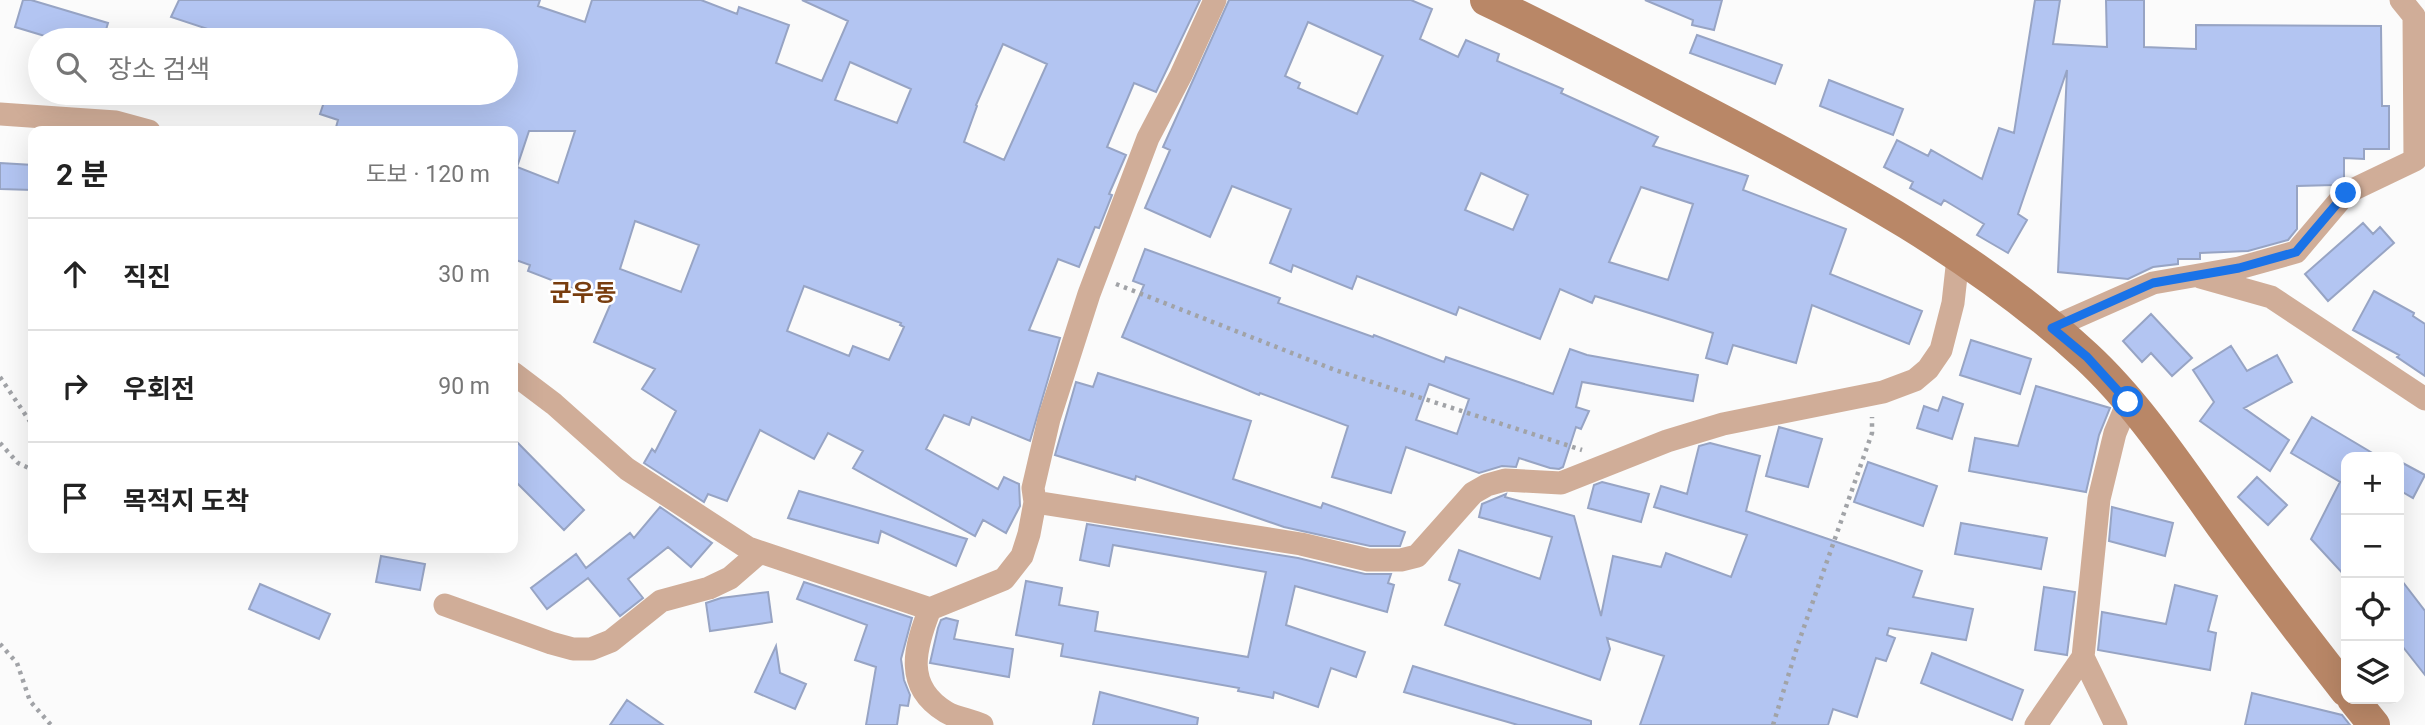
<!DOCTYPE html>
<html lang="ko">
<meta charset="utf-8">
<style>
:root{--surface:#fff;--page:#f2f2f2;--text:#222;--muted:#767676;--line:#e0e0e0}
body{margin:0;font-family:Roboto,"Noto Sans KR",sans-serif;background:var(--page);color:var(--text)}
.controls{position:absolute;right:21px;bottom:21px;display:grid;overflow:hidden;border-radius:14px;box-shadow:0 7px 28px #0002}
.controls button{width:63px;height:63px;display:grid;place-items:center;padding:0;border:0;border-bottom:2px solid var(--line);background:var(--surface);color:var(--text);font:35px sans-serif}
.stop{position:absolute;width:21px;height:21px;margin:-16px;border:5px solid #1a73e8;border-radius:50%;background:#fff}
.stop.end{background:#1a73e8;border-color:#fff;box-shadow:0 2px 7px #0008}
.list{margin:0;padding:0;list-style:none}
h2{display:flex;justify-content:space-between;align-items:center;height:91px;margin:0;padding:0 28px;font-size:30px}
h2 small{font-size:23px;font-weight:400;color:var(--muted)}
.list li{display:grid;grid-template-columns:46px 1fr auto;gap:21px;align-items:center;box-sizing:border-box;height:112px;padding:0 28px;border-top:2px solid var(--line)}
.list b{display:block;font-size:26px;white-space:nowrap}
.list em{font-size:23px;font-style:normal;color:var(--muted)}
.icon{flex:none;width:38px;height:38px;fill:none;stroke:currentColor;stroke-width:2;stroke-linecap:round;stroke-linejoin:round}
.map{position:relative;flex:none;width:2425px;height:725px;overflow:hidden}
.search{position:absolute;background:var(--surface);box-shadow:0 7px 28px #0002;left:28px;top:28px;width:490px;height:77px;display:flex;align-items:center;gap:18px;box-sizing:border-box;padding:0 24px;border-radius:38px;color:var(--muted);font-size:26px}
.panel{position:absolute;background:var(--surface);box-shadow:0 7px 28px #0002;left:28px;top:126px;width:490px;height:427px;border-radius:14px}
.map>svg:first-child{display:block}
</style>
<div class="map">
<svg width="2425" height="725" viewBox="0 0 2425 725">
<rect width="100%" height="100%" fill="#fbfbfb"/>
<path fill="#b3c5f2" stroke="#97a4c4" stroke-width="2" fill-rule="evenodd" d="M23,0H31L108,23L103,40H58L15,27Z
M179,0H540L538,6L585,22L592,0H701L737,14L739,7L789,25L776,63L822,81L848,21L802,0H1200L1156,92L1134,83L1107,147L1126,155L1109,194L1112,195L1099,228L1095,227L1079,267L1058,259L1029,330L1060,338L1030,441L972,417L969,425L944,415L926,449L998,489L1004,477L1019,484L1020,506L1006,533L983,520L975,536L853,468L863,451L828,433L814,459L760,430L727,501L708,494L704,502L644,463L652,449L655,452L676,411L642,389L655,369L594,342L611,303L528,271L530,265L513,259V131H335L338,120L320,114L327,93H506V40H241L171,17ZM1003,44L1047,64L1004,160L964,142L977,106L976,105ZM850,62L911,89L897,123L835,100ZM529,131H575L558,183L517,167ZM635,221L699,245L681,292L620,269ZM804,286L901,323L900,325L904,327L889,360L853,346L849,356L787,331Z
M1229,0H1411L1432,9L1420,39L1458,57L1466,40L1499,54L1497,61L1563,89L1561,93L1658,137L1653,146L1748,176L1743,190L1846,229L1830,274L1922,311L1909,344L1812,305L1796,363L1733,345L1727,364L1706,358L1713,333L1595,296L1592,303L1560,289L1540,339L1459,307L1456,315L1357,276L1352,289L1293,265L1291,272L1270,263L1291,209L1232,186L1210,237L1145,208L1170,150L1163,147ZM1308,22L1383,56L1357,114L1298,88L1300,83L1285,76ZM1481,173L1528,195L1513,230L1465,210ZM1641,187L1693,204L1668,280L1609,262Z
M1645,0H1722L1714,30L1692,25L1693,20Z
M2035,0H2060L2053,44L2107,47L2106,0H2144V47L2196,49V25L2381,26L2382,106H2389V149H2364V159L2344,158V178L2334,185L2297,186V229L2288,240L2248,251L2200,253V259H2178V264L2153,267L2128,279L2058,272L2067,70L2018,214L2027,220L2008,253L1977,235L1984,224L1944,200L1941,205L1910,188L1913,182L1884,167L1897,140L1928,156L1931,150L1982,179L1999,128L2014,133Z
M1697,35L1782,65L1775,84L1690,53Z
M1829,80L1903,109L1893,135L1820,106Z
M0,163L33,165V190L0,189Z
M2363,223L2373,234L2380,227L2394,243L2328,301L2305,274Z
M1145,249L1280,298L1278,303L1373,337L1374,335L1444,362L1446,357L1553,394L1570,349L1587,355L1698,375L1693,401L1582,382L1576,407L1589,411L1581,429L1576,427L1563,467L1559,469L1550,468L1519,458L1516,467L1502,466L1479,473L1406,447L1391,493L1332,477L1348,426L1260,393L1259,395L1122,337L1144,285L1133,281ZM1429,384L1469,399L1457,434L1416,420Z
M2374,291L2414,313L2413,316L2425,324V376L2397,357L2399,355L2353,330Z
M2151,314L2192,358L2172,376L2151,353L2142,362L2123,341Z
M1971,340L2031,359L2020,394L1960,375Z
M2231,346L2247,371L2277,355L2292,382L2244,408L2289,440L2270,471L2200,421L2214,402L2193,370Z
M1098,373L1251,421L1233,479L1321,508L1323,503L1405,532L1400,546H1370L1284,527L1136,476L1135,480L1055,455L1076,382L1093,387Z
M2036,386L2110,408L2099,435L2086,492L1969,471L1975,438L2018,446Z
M1943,397L1963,404L1952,439L1917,428L1924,406L1938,411Z
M2312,417L2379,457H2346V577L2311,539L2340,482L2291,453Z
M1779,427L1822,439L1808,487L1766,476Z
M513,438L584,510L564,530L513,479Z
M1710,443L1760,456L1746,511L1922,571L1913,597L1973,609L1966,640L1889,628L1887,635L1895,638L1886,661L1876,658L1857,717L1833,709L1828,725H1640L1664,656L1607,638L1610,649L1600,680L1445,625L1460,584L1449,580L1459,550L1540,579L1552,537L1479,517L1482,504L1506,494L1505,497L1574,516L1601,616L1613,556L1661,567L1666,553L1731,577L1747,535L1654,507L1661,486L1687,494L1699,446Z
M2399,461L2425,475L2413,498L2399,490Z
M1868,462L1937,486L1923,526L1854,502Z
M2257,477L2287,505L2268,525L2238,497Z
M1602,482L1649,494L1641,522L1588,508L1594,485Z
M799,491L856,507L967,539L956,566L881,531L878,543L788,518Z
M660,507L712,543L691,567L668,547L628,579L643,598L620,616L588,578L547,609L531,588L576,554L586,568L630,533L634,538Z
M2112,507L2173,523L2165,556L2109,541Z
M1961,523L2047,538L2041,569L1955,554Z
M1087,524L1298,558L1365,574H1391L1388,583L1394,585L1387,612L1295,586L1286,625L1365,652L1356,677L1331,668L1318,707L1274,692L1273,698L1238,691L1239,688L1061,656L1063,644L1016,635L1026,581L1062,588L1059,605L1098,612L1095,631L1248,657L1266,572L1113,545L1109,566L1080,560Z
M381,556L425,564L420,590L376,582Z
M2399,577L2425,611V675L2399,642Z
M804,582L912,618L901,659L904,680L910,695L908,706L900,705L897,725H866L876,667L855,660L867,625L797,599Z
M260,584L330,614L319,639L249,609Z
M2175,585L2217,596L2208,631L2216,633L2210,670L2098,650L2102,612L2166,624Z
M2044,587L2075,592L2067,655L2035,650Z
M768,592L772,622L710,631L706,603L721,598Z
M946,618L958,621L954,639L1013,649L1009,677L930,663L938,628L941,620Z
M776,646L780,673L806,684L795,709L755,692Z
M1932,653L2023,690L2012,720L1921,683Z
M1413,666L1591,721V725H1518L1404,692Z
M1100,692L1198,718L1197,725H1093Z
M2252,693L2342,715L2350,725H2245Z
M627,700L663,725H610Z"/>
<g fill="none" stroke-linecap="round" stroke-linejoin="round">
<path stroke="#a1a3a7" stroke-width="4.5" stroke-dasharray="3.5 5" stroke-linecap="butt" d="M1116,284L1335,370L1582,450
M0,377L33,426
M0,443L18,463L33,470
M0,644L17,663L30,701L51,725
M1773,725L1798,644L1872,433V417"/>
<path stroke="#d0ad98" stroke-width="23" d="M0,114L116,122L149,131
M2200,277L2271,297L2425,399
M2051,328L2153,283L2239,268L2296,252L2346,193L2415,160L2414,16L2401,0
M513,373L554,404L627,469L748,548L930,609
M1035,502L1301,544L1368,560H1401L1417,556L1473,493L1487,485L1505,480L1561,483L1667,441L1723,424L1883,392L1915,380L1928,369L1941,350L1953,303L1958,258
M445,605L551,643L573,649H591L611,641L661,601L709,588L730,578L760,552
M2083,657L2116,725
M982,725C971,720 956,718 946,712C903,686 915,647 930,609L1004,579L1022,556L1029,534L1035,502L1033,488L1049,419L1089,294L1148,138L1181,75L1215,0
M2036,725L2083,657L2099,499L2115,433L2128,402"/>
<path stroke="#b98767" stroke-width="32" d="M1486,0C1562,36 1637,76 1712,115C1844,184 1976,255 2086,356C2137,403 2180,468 2220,524C2261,581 2303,636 2346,691
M2353,699L2374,725"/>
</g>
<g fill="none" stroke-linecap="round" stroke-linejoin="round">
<path stroke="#1a73e8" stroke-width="9" d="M2128,402L2087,357L2052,328L2153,283L2239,268L2296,252L2346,193"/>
</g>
<g text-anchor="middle" stroke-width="5" stroke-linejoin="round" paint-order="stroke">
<g font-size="24" font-weight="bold" fill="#783d0e" stroke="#fff">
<text x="583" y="301">군우동</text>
</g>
</g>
</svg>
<div class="controls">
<button>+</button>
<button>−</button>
<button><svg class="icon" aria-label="locate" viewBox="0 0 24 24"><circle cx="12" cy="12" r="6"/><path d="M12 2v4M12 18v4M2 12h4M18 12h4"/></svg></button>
<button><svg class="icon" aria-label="layers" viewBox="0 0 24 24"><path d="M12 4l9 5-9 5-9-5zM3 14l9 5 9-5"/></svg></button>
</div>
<div class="stop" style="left:2128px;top:402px"></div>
<div class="stop end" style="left:2346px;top:193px"></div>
<div class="search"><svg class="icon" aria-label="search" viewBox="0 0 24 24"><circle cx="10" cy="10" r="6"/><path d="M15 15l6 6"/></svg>장소 검색</div>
<section class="panel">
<h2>2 분<small>도보 · 120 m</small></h2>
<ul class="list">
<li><svg class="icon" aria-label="ahead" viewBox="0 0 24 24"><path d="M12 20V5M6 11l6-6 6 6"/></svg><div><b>직진</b></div><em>30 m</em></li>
<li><svg class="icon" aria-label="right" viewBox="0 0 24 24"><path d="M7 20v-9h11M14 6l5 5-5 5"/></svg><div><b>우회전</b></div><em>90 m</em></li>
<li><svg class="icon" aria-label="arrive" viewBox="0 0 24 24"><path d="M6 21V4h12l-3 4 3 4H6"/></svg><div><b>목적지 도착</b></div></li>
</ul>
</section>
</div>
